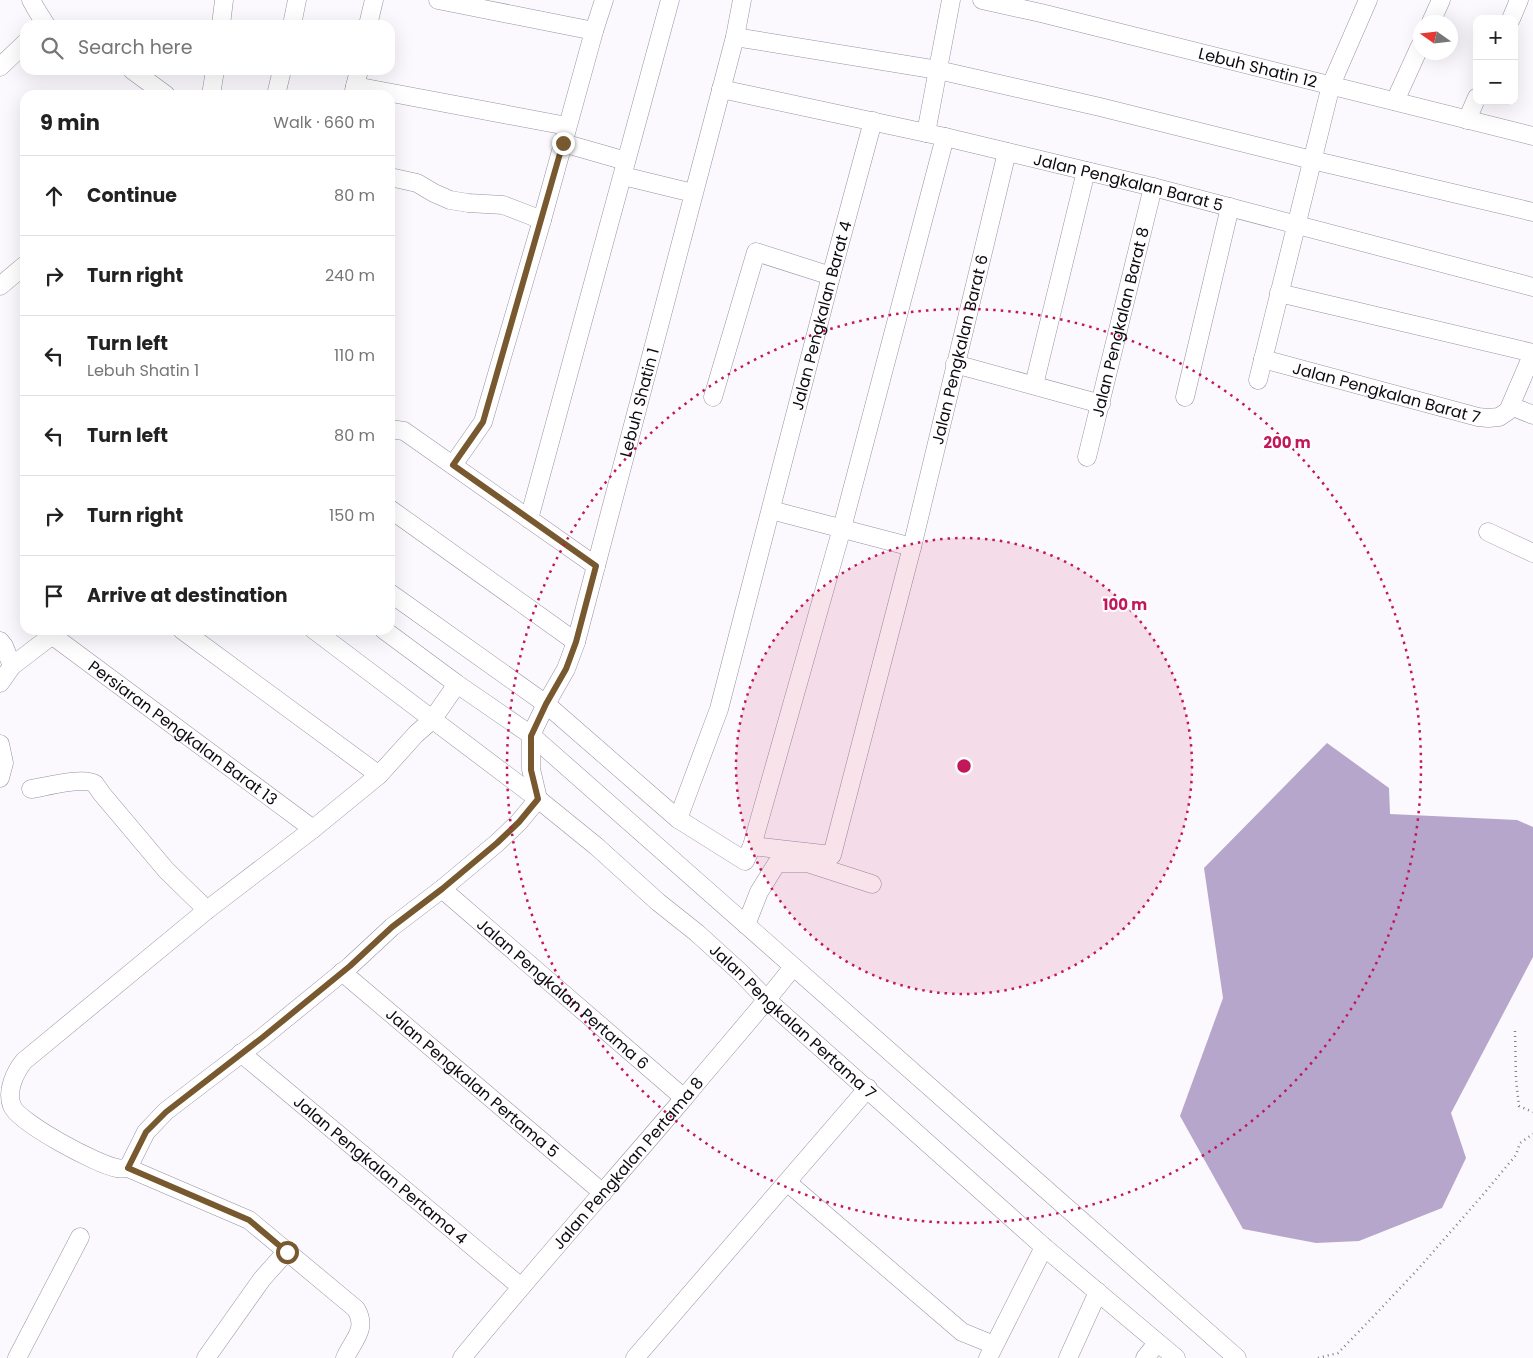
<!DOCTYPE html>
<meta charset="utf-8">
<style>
:root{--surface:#fff;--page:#f2f2f2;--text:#222;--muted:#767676;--line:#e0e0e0}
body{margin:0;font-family:Poppins,sans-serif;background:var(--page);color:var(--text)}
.controls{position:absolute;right:15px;top:15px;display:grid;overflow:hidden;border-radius:10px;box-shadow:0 5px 20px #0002}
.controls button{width:45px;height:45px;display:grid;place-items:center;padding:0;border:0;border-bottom:1px solid var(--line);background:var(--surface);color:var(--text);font:25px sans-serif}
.compass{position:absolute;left:1413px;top:15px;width:45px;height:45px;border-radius:50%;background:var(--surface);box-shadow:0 5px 20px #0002;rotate:284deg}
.stop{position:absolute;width:15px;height:15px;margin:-11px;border:4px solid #78582e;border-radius:50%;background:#fff}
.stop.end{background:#78582e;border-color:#fff;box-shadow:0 1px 5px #0008}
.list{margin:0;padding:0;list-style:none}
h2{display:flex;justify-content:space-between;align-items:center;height:65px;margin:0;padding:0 20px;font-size:21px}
h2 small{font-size:16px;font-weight:400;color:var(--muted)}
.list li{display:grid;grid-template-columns:32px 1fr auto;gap:15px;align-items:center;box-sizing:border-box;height:80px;padding:0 20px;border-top:1px solid var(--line)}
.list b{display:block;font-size:19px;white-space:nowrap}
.list p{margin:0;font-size:16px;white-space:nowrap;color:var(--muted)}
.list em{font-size:16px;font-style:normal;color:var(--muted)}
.icon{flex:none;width:28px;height:28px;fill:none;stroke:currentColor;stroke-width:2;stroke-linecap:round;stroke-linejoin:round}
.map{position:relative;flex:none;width:1533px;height:1358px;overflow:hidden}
.search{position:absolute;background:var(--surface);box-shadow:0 5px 20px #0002;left:20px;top:20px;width:375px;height:55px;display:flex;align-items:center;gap:12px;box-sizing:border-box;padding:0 18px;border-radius:15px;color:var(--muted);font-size:19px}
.panel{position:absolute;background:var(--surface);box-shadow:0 5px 20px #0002;left:20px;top:90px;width:375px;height:545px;border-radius:15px}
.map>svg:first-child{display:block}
</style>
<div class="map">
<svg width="1533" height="1358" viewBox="0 0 1533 1358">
<rect width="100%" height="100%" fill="#fbf9fd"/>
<path fill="#b6a6cb" d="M1327,743L1389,788L1390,814L1517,820L1533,827V957L1451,1113L1466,1158L1442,1208L1359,1241L1316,1243L1243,1229L1180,1116L1223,998L1204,868Z"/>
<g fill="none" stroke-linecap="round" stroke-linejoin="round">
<defs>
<g id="minor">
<path d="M31,0L36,9L46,25"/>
<path d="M438,0L594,31"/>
<path id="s1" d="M982,0L1041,13L1533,136"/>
<path d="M1511,19L1519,0"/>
<path d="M1431,22L1441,0"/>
<path d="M221,25L224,0"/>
<path d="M292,25L297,0"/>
<path d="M368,25L374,0"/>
<path d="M735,37L938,70L1100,107L1312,160L1533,212"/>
<path d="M0,67L25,43"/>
<path d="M132,70L166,95"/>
<path d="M355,86L567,126"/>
<path id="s2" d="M721,89L945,137L1153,187L1533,287"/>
<path d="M211,95L215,70"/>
<path d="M276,95L282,70"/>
<path d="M353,95L359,70"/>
<path d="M1395,101L1420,46"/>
<path d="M1467,120L1477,97"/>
<path d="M926,133L951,0"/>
<path d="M563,143L626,161"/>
<path d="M623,176L693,193"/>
<path d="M390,177L417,183L434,193L450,200L468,203L503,205L542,220"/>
<path d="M0,286L25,265"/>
<path d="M1279,293L1533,353"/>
<path id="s3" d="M1263,359L1478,417L1488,418L1499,417L1508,411L1533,353"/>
<path d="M955,364L1101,404"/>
<path d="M1258,380L1331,85L1368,0"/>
<path d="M1034,385L1086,171"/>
<path d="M713,397L756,252L831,276"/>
<path d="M1185,397L1230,207"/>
<path d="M1511,406L1533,415"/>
<path d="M390,429L404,431L596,566"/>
<path id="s4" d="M1087,457L1153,187"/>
<path d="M453,465L483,422L542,220L594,31L604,0"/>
<path d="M390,509L576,642"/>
<path d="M771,510L912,547"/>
<path d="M529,519L670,0"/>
<path d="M1488,532L1533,553"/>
<path d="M390,593L546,704L678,819L745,861L752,846L842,528L945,137"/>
<path d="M182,630L379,775"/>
<path id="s5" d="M314,630L538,799L596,846L658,902L697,933L741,973L767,1000L1044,1247L1176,1358"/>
<path d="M384,630L457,684L531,735L1237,1358"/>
<path id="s6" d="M53,636L313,829"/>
<path d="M0,641L4,646L12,666"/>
<path d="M0,683L12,666L59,630"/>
<path d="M0,744L4,763L0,778"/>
<path d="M31,789C45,787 84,776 95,784C97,787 100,791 102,794L166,870L207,910"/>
<path id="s7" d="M538,799L531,769V735L546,704L566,669L576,642L735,37L742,0"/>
<path id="s8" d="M678,819L719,709L831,276L873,121"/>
<path id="s9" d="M752,846L832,855L912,547L1007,152"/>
<path id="s10" d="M442,889L684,1098"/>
<path d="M746,925L759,892L777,863H807L872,884"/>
<path id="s11" d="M342,972L603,1193"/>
<path id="s12" d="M241,1053L521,1287"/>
<path d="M128,1168L146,1132L166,1111L263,1037L350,966L392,927L442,889L497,843L519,822L538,799"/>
<path d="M787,1182L962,1332L994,1345"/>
<path d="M17,1358L80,1237"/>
<path d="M206,1358L262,1279L287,1251"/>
<path d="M345,1358C353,1340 368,1329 356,1309L249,1220L128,1168C124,1168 120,1169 117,1168C98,1165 19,1123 12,1106C6,1091 15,1072 24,1061L207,910L313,829L379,775L416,734L432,720L457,684"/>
<path id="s13" d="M462,1358C534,1270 610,1185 684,1098C720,1054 758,1012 793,967"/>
<path d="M635,1358L868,1088"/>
<path d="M988,1358L1044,1247"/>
<path d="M1068,1358L1098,1292"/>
<path d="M1145,1358L1157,1343"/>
</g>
</defs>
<use href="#minor" stroke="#9991a5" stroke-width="19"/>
<path stroke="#838086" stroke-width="2.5" stroke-dasharray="1 4" stroke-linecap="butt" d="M1515,1031L1516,1080L1519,1106L1533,1112
M1318,1358L1338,1353L1371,1319L1419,1268L1481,1197L1516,1155L1520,1143L1533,1134"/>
<use href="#minor" stroke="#fff" stroke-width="18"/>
</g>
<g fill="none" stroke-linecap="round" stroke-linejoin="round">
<path stroke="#78582e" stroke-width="6" d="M287,1252L249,1220L128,1168L146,1132L166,1112L263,1037L350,966L392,927L442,889L497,843L519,822L538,799L531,770V736L546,704L566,669L576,642L596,566L453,465L483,422L563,143"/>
</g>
<circle cx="964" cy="766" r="228" fill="#c2185b" fill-opacity=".12"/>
<g fill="none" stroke="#c2185b" stroke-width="2.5" stroke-dasharray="2.5 5">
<circle cx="964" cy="766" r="228"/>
<circle cx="964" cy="766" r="457"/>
</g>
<g text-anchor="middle" stroke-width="4" stroke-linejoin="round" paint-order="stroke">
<g font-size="16" fill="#0e0a11" stroke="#fff">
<text dy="6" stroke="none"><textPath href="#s1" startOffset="284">Lebuh Shatin 12</textPath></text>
<text dy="6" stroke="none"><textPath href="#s2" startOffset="418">Jalan Pengkalan Barat 5</textPath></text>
<text dy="6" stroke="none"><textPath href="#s8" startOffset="524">Jalan Pengkalan Barat 4</textPath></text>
<text dy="6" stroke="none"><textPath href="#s4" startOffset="139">Jalan Pengkalan Barat 8</textPath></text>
<text dy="6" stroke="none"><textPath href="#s9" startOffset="602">Jalan Pengkalan Barat 6</textPath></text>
<text dy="6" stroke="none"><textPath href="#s3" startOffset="128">Jalan Pengkalan Barat 7</textPath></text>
<text dy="6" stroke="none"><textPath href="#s7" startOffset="416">Lebuh Shatin 1</textPath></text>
<text dy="6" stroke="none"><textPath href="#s6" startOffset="162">Persiaran Pengkalan Barat 13</textPath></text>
<text dy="6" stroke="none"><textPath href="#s10" startOffset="160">Jalan Pengkalan Pertama 6</textPath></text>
<text dy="6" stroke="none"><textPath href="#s5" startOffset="619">Jalan Pengkalan Pertama 7</textPath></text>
<text dy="6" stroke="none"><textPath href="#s11" startOffset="171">Jalan Pengkalan Pertama 5</textPath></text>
<text dy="6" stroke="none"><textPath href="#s13" startOffset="256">Jalan Pengkalan Pertama 8</textPath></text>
<text dy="6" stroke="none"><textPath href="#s12" startOffset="182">Jalan Pengkalan Pertama 4</textPath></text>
</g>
</g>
<circle cx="964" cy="766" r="8" fill="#c2185b" stroke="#fff" stroke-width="2.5"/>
<g font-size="15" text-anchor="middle" font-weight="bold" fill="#c2185b" stroke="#fff" stroke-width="4" stroke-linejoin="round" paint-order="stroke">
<text x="1287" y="448">200 m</text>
<text x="1125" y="610">100 m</text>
</g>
</svg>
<div class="controls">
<button>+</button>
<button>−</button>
</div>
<svg class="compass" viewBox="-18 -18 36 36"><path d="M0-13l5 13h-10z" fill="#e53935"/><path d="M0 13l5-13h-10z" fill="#767676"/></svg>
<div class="stop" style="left:287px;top:1252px"></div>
<div class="stop end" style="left:563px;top:143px"></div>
<div class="search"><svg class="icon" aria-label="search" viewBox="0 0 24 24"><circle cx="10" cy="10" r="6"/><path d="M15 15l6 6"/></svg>Search here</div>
<section class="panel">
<h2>9 min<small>Walk · 660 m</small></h2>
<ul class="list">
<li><svg class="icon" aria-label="ahead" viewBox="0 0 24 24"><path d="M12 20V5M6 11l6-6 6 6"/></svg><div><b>Continue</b></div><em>80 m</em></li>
<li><svg class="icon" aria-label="right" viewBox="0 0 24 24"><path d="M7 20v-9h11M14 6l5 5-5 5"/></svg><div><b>Turn right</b></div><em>240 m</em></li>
<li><svg class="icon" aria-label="left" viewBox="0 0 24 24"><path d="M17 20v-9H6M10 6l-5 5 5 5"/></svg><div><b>Turn left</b><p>Lebuh Shatin 1</p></div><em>110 m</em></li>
<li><svg class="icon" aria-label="left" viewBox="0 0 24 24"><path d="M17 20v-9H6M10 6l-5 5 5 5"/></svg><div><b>Turn left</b></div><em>80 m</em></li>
<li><svg class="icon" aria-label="right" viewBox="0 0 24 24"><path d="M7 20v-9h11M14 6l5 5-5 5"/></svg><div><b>Turn right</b></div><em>150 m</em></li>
<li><svg class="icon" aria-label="arrive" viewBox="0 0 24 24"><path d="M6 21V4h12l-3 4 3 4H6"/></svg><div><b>Arrive at destination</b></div></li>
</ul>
</section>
</div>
